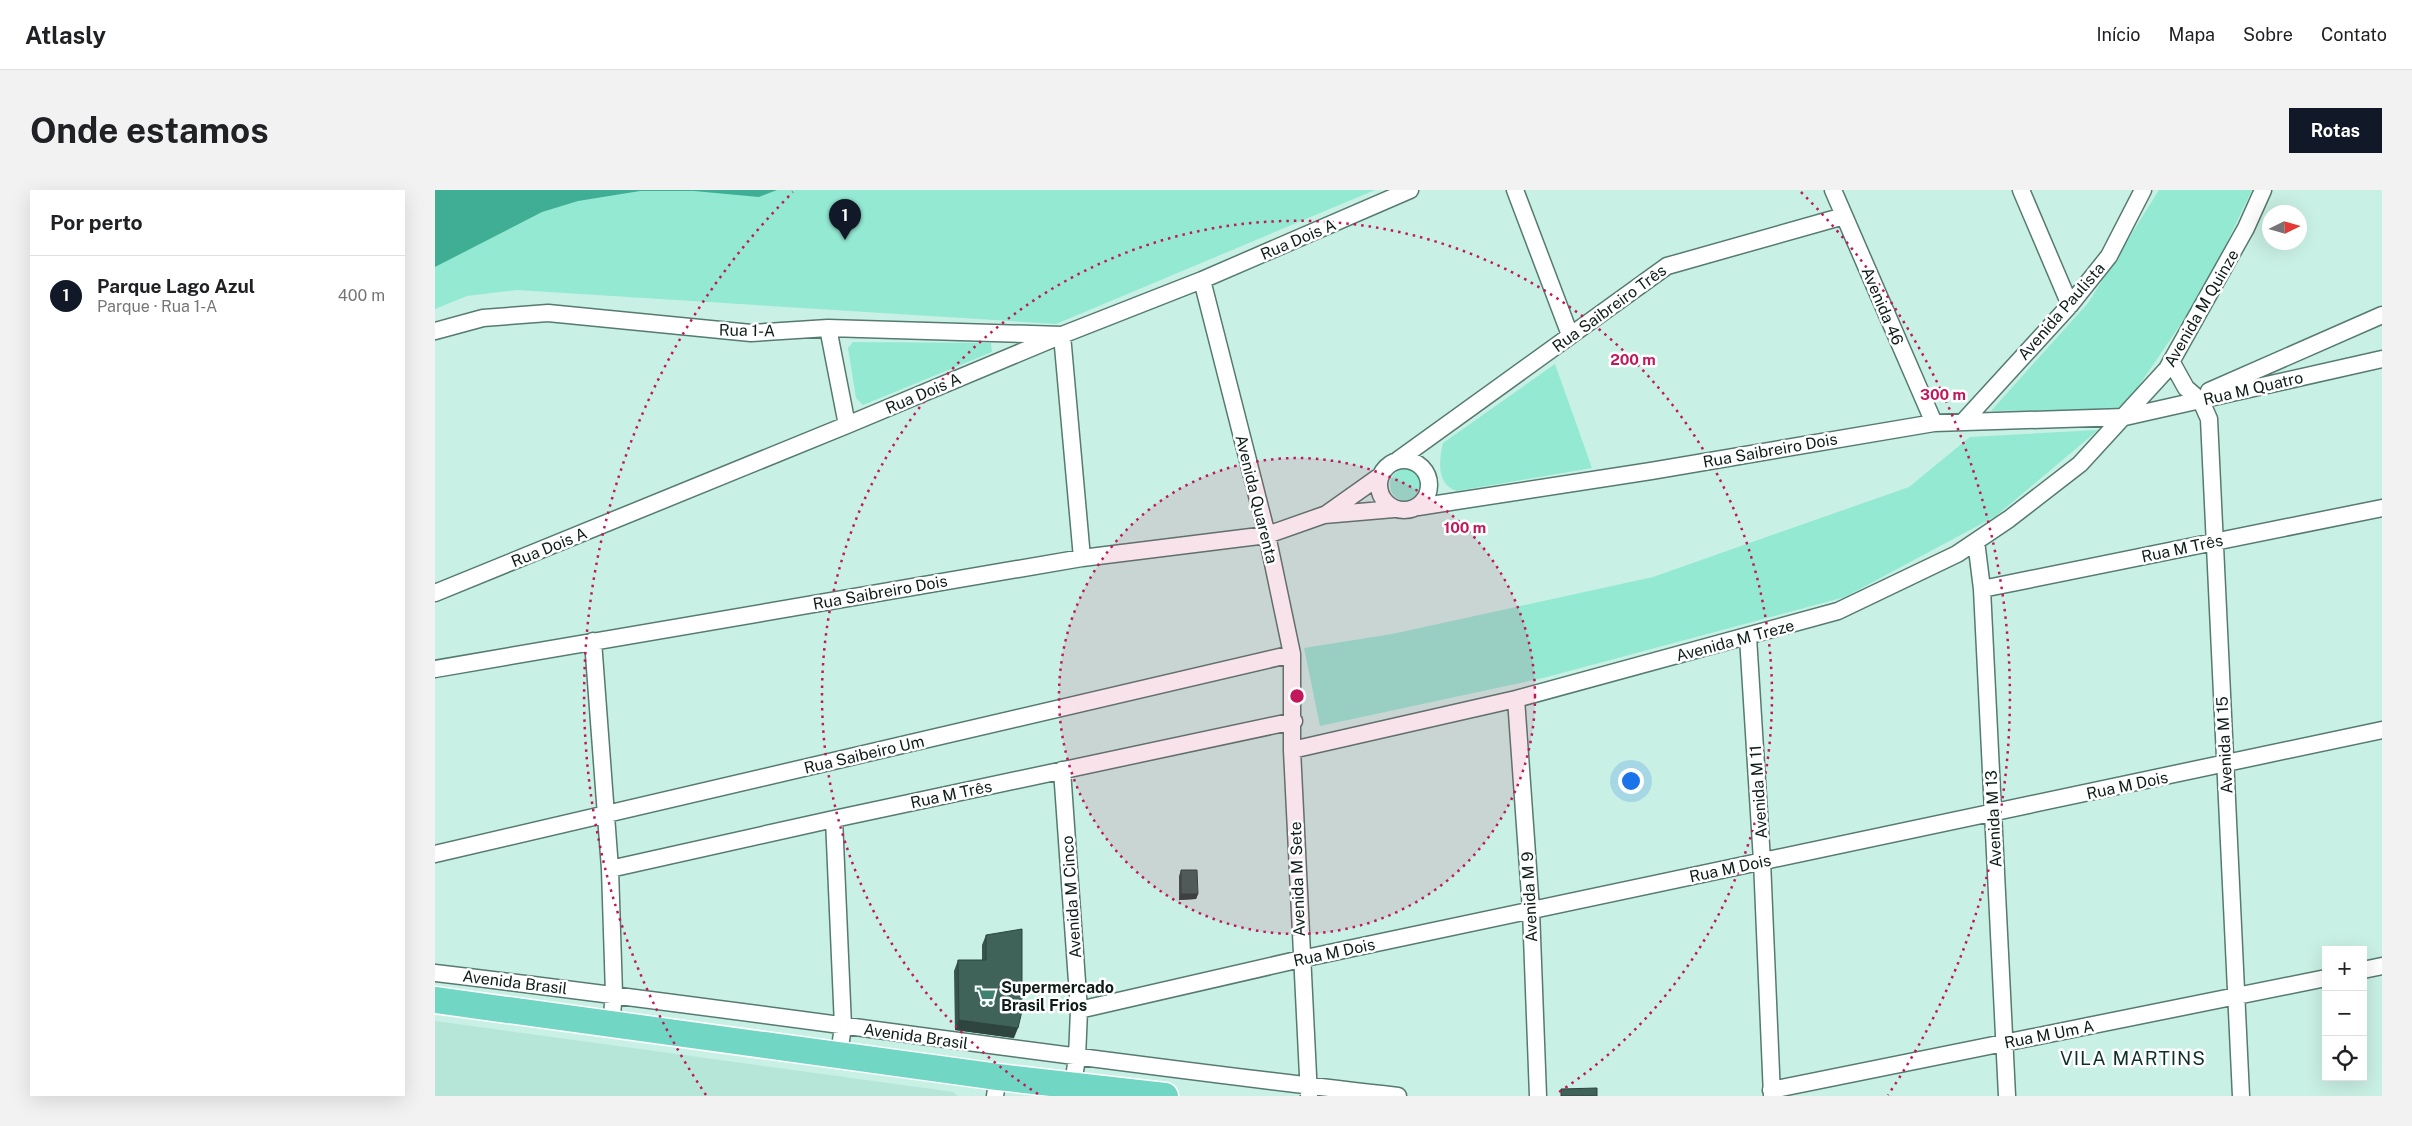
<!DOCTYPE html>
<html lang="pt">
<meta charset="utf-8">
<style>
:root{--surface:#fff;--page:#f2f2f2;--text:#202124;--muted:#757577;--line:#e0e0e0;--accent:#111827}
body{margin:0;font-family:"Public Sans",sans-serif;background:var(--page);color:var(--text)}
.controls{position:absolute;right:15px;bottom:15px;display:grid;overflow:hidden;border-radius:0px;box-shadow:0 5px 20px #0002}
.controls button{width:45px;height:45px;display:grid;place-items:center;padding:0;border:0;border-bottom:1px solid var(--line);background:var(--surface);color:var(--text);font:25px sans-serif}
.compass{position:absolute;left:1827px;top:15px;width:45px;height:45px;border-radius:50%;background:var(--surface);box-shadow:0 5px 20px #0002;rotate:85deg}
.you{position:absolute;left:1195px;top:590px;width:18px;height:18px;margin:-12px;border:4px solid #fff;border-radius:50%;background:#1a73e8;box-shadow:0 0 0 8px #1a73e833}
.badge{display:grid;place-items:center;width:32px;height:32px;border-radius:50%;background:var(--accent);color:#fff;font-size:16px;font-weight:700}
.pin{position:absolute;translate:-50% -41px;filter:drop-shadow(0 1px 2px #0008)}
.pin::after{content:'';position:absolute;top:26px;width:18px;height:15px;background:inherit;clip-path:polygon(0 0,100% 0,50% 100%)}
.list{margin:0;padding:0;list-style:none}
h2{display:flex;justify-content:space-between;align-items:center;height:65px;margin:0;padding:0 20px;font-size:21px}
h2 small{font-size:16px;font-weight:400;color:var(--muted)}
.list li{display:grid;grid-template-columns:32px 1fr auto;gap:15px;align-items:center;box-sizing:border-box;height:80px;padding:0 20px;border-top:1px solid var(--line)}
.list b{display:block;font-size:19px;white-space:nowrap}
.list p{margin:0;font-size:16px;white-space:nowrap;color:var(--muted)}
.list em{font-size:16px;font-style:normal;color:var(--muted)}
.icon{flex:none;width:28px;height:28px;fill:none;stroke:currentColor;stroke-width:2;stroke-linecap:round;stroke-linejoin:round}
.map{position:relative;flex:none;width:1947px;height:906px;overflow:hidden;border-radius:0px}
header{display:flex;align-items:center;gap:30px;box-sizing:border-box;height:70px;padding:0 25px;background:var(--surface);border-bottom:1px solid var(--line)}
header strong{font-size:24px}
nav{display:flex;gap:28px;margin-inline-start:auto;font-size:18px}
.intro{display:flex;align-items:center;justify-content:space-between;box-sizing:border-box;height:120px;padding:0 30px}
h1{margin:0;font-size:35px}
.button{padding:12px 22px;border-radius:0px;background:var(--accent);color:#fff;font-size:18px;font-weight:700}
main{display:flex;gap:30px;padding:0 30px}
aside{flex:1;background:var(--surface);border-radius:0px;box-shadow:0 5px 20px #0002}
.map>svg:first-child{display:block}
</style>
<header>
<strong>Atlasly</strong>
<nav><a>Início</a><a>Mapa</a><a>Sobre</a><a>Contato</a></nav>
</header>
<div class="intro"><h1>Onde estamos</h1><a class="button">Rotas</a></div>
<main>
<aside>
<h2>Por perto<small></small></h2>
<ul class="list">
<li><span class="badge">1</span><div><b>Parque Lago Azul</b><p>Parque · Rua 1-A</p></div><em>400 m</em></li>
</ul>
</aside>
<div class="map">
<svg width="1947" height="906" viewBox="0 0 1947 906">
<rect width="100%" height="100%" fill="#c9f0e4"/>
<path fill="#b6e6d8" d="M0,831L519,902L522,906H0Z"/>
<path fill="#93e9d2" d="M0,0H940L621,134L82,100L32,106L0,119Z
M1724,0H1817L1769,100L1688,219L1556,221L1653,113Z
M418,152L556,153L557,162L428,215L421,208L413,158Z
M1120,174L1157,278L1022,301C1001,295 1004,270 1008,253Z
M1663,240L1561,326L1410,407L1108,488L885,536L869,458L957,444L1218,387L1474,297L1535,247Z
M955 295a16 16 0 1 1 32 0a16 16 0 1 1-32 0Z"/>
<path fill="#3fae95" d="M0,0H342L324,7L259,1H205L143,11L107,22L0,77Z"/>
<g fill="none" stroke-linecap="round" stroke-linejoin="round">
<defs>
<path id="minor" d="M1080,0L1135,145
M1398,0L1499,233
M1586,0L1635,115
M767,90L832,345L857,464V560L874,906
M393,138L412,235
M0,141L48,128L113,123L316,143L393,138L627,145L647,368
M1736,171L1751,198L1766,211L1774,229L1806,906
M1774,201L1947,125
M1529,231L1635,115L1674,66L1708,0
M944 295a25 25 0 1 1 50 0a25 25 0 1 1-50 0Z
M963,270L1232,76L1409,26
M983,317L1216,281L1499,233L1690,227L1947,169
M890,325L945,286
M1541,351L1547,399L1572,906
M1547,399L1947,318
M0,403L412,235L627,145L767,90L975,0
M1313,447L1327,671L1337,906
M158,451L175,679L179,804L176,834
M0,479L647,368L832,345L889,325L959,319
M1081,509L1096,720L1103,906
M857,560L1081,509L1403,421L1522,364L1574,329L1645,274L1732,179L1811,38L1828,0
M627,580L644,820L642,868L638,894
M399,629L408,836L404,865
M0,664L857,464
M175,679L399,629L859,531
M1928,780L1947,776
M0,783C321,821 641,870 963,906
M644,820L866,769L1947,540
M1336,900L1891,788
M560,906L563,887"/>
<path id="primary" d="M0,810L563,887L730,906"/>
</defs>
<use href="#minor" stroke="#567a70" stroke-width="19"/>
<use href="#primary" stroke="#fff" stroke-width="29"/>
<use href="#minor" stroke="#fff" stroke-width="16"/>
<use href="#primary" stroke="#71d6c4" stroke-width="26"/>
</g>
<path fill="#37554d" d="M746,680L763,704L761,709L744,710V686Z
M551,745L579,848L520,840L519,781L523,770H547V755Z"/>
<path fill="#2d453e" d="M746,704H763L761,709L744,710Z
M524,830L583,838L579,848L520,840Z"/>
<path fill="#406359" stroke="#2d453e" d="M746,680H762L763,704H746Z
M587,739V821L583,838L524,830L523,770H551V745Z
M1162,898V906H1126V899Z"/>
<circle cx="862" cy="506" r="238" fill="#c2185b" fill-opacity=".12"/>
<g fill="none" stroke="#c2185b" stroke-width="2.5" stroke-dasharray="2.5 5">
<circle cx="862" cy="506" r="238"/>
<path d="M603 904A475 475 0 1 1 1121 904"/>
<path d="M271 905A713 713 0 0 1 358 2M1366 2A713 713 0 0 1 1453 905"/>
</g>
<defs>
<symbol id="supermarket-bare" viewBox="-9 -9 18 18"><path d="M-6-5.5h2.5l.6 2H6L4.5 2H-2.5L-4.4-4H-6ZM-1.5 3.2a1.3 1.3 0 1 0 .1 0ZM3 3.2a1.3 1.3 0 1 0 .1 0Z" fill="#408170" stroke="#fff" stroke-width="2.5" paint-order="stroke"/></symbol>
</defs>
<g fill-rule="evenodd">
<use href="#supermarket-bare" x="537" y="792" width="28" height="28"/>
</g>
<g text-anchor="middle" stroke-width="5" stroke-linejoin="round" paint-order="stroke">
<g font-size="16" fill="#0e1d19" stroke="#fff">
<text transform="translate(863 49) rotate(-23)" y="6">Rua Dois A</text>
<text transform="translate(1448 116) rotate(67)" y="6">Avenida 46</text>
<text transform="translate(1174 118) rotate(-36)" y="6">Rua Saibreiro Três</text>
<text transform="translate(1766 118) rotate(-60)" y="6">Avenida M Quinze</text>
<text transform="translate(1626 121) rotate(-49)" y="6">Avenida Paulista</text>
<text transform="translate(312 140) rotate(1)" y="6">Rua 1-A</text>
<text transform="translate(1818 198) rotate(-13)" y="6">Rua M Quatro</text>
<text transform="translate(488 203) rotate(-23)" y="6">Rua Dois A</text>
<text transform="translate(1335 260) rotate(-10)" y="6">Rua Saibreiro Dois</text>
<text transform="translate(822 309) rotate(76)" y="6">Avenida Quarenta</text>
<text transform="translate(114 357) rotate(-22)" y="6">Rua Dois A</text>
<text transform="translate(1747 358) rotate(-12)" y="6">Rua M Três</text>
<text transform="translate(445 402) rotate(-10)" y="6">Rua Saibreiro Dois</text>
<text transform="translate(1300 450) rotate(-15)" y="6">Avenida M Treze</text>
<text transform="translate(1789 555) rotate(-93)" y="6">Avenida M 15</text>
<text transform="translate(429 564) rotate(-13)" y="6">Rua Saibeiro Um</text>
<text transform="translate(1692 595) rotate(-12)" y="6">Rua M Dois</text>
<text transform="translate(1323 602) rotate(-94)" y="6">Avenida M 11</text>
<text transform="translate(516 604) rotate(-12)" y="6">Rua M Três</text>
<text transform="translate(1558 629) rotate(-93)" y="6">Avenida M 13</text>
<text transform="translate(1295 678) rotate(-12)" y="6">Rua M Dois</text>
<text transform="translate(862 689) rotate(-92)" y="6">Avenida M Sete</text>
<text transform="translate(636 707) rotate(-94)" y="6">Avenida M Cinco</text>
<text transform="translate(1094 707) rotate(-93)" y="6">Avenida M 9</text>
<text transform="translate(899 762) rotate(-12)" y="6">Rua M Dois</text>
<text transform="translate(80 792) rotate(7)" y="6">Avenida Brasil</text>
<text transform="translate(1614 844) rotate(-11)" y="6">Rua M Um A</text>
<text transform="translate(481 846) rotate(8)" y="6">Avenida Brasil</text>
</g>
<g font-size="16" font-weight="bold" fill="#0e1d19" stroke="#fff" text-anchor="start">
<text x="566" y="803">Supermercado<tspan x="566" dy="18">Brasil Frios</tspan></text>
</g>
<g font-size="19" letter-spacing="1" fill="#0d3028" stroke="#fff">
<text x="1698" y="875">VILA MARTINS</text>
</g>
</g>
<circle cx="862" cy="506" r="8" fill="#c2185b" stroke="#fff" stroke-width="2.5"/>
<g font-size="15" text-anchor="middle" font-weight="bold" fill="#c2185b" stroke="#fff" stroke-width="5" stroke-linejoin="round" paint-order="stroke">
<text x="1198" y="175">200 m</text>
<text x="1508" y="210">300 m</text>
<text x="1030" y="343">100 m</text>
</g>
</svg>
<div class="controls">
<button>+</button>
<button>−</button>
<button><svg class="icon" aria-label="locate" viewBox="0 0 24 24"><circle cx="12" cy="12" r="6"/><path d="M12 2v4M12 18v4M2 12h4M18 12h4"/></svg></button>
</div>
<svg class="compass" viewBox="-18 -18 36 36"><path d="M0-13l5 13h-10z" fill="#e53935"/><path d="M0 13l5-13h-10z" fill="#757577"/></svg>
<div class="you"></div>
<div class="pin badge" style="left:410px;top:50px">1</div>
</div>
</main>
